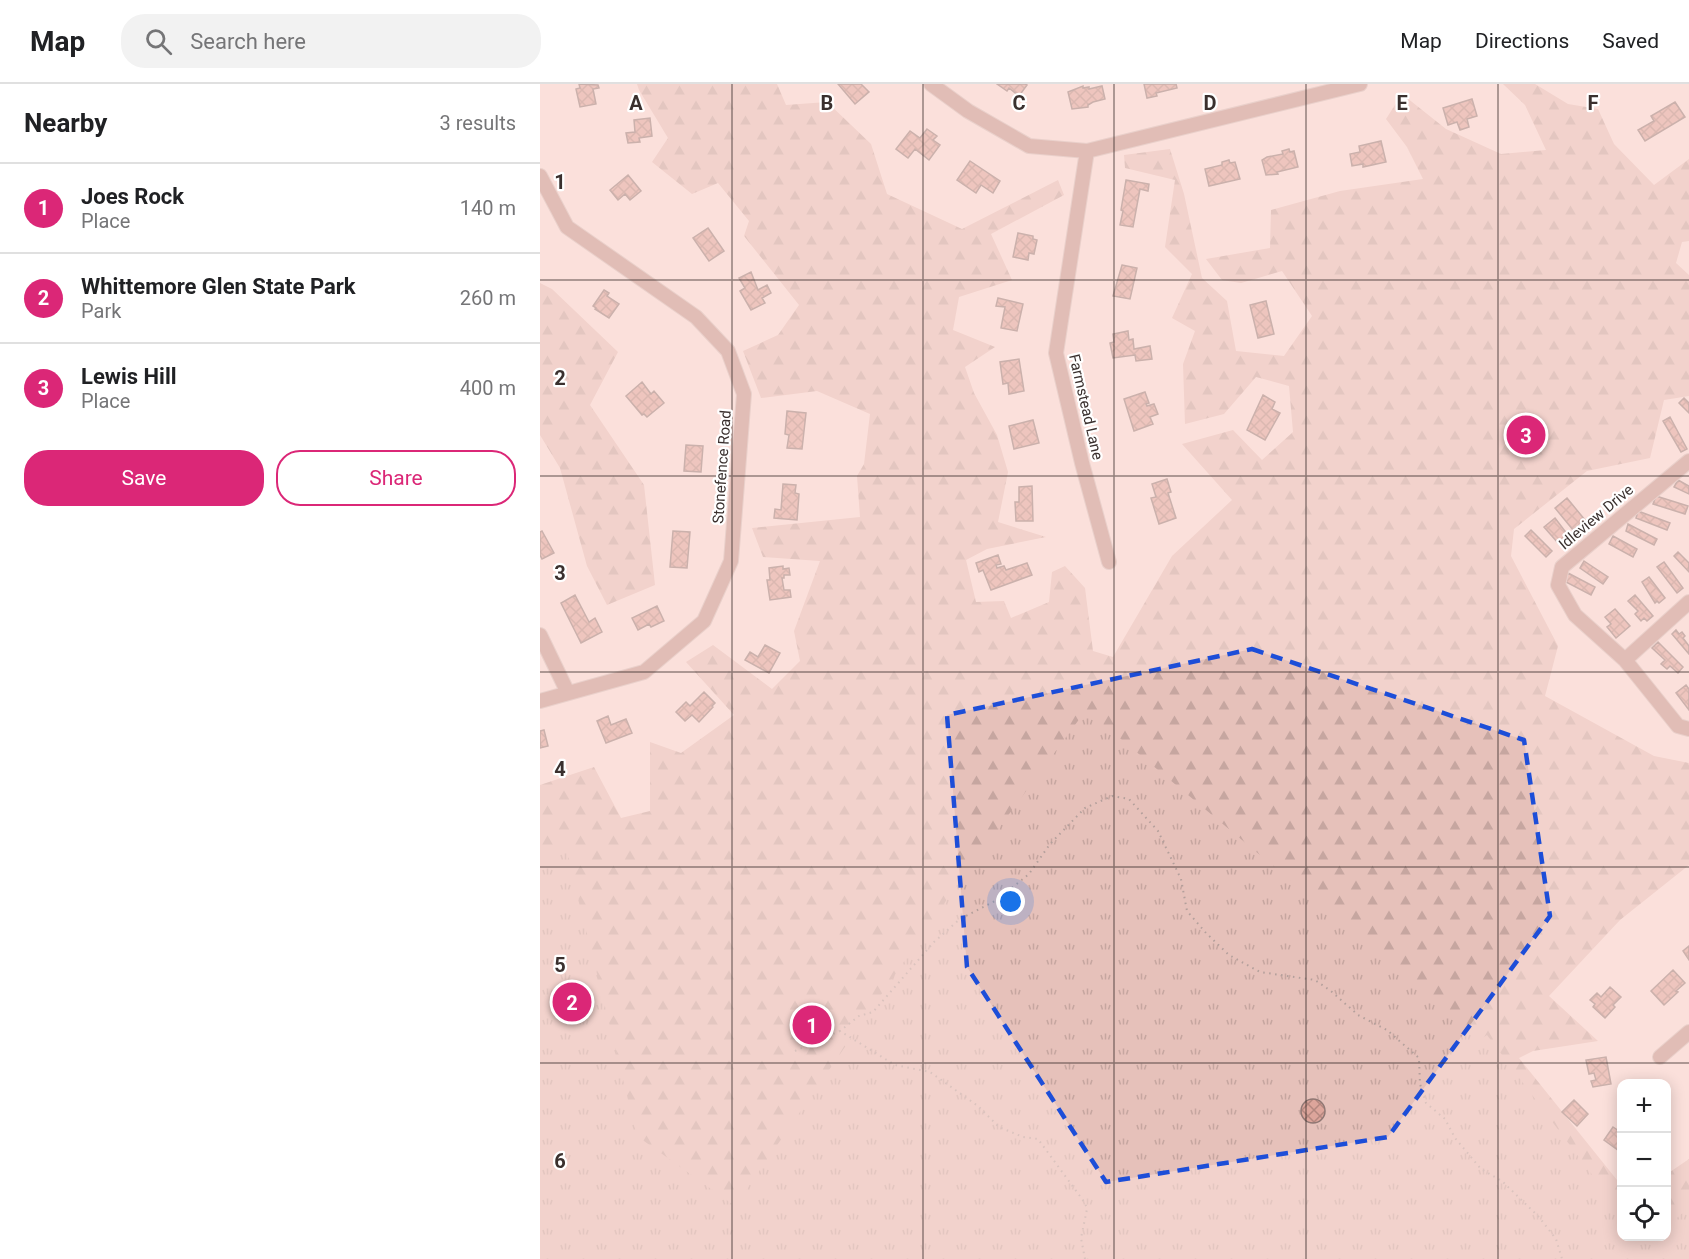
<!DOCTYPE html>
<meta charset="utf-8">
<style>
:root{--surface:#fff;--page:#f2f2f2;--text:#202124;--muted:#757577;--line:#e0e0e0;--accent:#db2777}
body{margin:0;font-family:Roboto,sans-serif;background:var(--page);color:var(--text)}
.controls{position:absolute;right:18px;bottom:18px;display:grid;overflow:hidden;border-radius:12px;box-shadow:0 3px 15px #0003}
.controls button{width:54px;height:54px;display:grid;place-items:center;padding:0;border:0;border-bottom:2px solid var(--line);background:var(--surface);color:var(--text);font:30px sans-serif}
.you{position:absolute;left:471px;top:818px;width:21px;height:21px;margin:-15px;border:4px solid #fff;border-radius:50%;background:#1a73e8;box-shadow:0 0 0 9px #1a73e833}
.badge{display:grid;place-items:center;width:39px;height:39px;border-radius:50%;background:var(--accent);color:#fff;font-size:20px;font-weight:700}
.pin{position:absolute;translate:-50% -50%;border:3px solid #fff;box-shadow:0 2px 6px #0006}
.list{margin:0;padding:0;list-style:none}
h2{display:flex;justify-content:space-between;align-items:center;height:78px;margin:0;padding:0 24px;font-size:26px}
h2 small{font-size:20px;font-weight:400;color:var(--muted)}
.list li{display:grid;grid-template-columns:39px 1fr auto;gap:18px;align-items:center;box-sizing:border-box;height:90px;padding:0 24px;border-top:2px solid var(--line)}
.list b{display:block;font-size:22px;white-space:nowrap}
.list p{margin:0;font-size:20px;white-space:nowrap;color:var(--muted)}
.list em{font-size:20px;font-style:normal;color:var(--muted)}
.actions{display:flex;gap:12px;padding:18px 24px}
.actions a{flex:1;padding:14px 0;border:2px solid var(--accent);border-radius:24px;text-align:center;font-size:21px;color:var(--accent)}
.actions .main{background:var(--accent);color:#fff}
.icon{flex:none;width:33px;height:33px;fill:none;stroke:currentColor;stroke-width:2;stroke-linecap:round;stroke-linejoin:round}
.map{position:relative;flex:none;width:1149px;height:1175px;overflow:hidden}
header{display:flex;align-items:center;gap:36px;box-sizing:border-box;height:84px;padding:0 30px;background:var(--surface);border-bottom:2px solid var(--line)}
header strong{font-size:28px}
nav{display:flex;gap:33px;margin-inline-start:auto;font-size:21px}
.search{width:420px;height:54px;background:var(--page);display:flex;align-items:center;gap:15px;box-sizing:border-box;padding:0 21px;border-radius:24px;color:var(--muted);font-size:22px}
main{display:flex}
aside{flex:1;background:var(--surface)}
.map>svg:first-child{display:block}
</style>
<header>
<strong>Map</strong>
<div class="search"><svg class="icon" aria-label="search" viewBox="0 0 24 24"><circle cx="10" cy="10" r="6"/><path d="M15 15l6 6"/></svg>Search here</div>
<nav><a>Map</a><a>Directions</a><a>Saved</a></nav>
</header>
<main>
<aside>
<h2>Nearby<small>3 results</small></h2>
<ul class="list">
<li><span class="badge">1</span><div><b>Joes Rock</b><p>Place</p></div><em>140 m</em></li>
<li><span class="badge">2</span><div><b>Whittemore Glen State Park</b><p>Park</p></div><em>260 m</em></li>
<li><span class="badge">3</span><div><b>Lewis Hill</b><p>Place</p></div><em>400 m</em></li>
</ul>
<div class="actions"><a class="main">Save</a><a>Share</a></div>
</aside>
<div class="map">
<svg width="1149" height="1175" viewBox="0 0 1149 1175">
<defs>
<pattern id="forest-firs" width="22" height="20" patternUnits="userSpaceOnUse" patternTransform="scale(1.5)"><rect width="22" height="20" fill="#e6c1ba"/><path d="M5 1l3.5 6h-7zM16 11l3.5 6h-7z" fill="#c6a6a0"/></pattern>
<pattern id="park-tufts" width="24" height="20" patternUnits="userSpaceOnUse" patternTransform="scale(1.5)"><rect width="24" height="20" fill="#e6c1ba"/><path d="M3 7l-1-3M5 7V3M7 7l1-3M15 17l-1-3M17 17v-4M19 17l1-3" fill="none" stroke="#c6a6a0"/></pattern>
<pattern id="building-cross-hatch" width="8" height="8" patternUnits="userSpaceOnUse" patternTransform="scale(1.5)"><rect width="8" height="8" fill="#dda59b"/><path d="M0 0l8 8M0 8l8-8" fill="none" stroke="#b4877f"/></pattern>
</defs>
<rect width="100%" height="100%" fill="#fbe0db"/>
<path fill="url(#forest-firs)" d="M97,0H237L246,21L287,18L331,60L347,110L422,145L518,96L524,111L451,150L472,196L419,213L413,246L455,263L425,283L434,309L457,351L468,388L458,438L506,453L447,465L426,476L436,518L464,517L471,534L509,518L512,488L525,482L545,504L553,567L573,573L632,472L692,416L642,360L693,346L722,376L753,348L749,302L716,293L684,330L645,340L643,280L655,247L632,234L652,190L625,163L635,96L585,84L584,71L630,65L644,110L662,194L687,217L696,267L744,272L772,232L742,187L701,199L682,196L666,175L730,164L731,126L800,107L883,95L867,63L846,35L862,10L906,45L961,70L1006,66L985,21L963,0H995L1028,20L1058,25L1074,60L1114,101L1149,75V157L1142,158L1136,179L1149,191V312L1124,316L1110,374L1047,387L974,445L971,472L1018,562L1005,612L1114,672L1149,679V781L1080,836L1009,912L1058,957L993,967L979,974L1081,1101L1082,1152H1126L1127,1090L1149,1075V1175H74L0,794V701L54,683L81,734L110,727V658L141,669L194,631L146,578L173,561L232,605L260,577L254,547L280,477L223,473L212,444L320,433L317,392L324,380L330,330L277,307L221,314L203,267L238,251L259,221L204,152L209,137L178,99L152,110L112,78L128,54L99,6Z
M0,199L12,205L78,268L50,321L104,401L115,501L67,521L47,482L20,384L0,351Z"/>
<path fill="url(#park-tufts)" d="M546,626L941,955L947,951L1081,1129L1082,1152L1099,1153L1106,1161L1115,1153L1126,1152L1127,1143L1149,1123V1175H0V783L22,748L97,1052L195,1122L419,798Z"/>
<path fill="url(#building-cross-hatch)" stroke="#907874" stroke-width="1.5" d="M39,0L58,1L59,4L53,5L56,20L40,23L36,5L40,4Z
M298,0H321L329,8L315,20Z
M457,0H485L487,1L479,12L469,4L467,7Z
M604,0H636L637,4L616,9L617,12L607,14Z
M543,2V4L549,3V5L562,2L565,15L553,18L548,21V23L532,25L528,8Z
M932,15L937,32L927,35L929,43L920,46L917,38L908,41L903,24Z
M1135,18L1145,33L1105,57L1098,46L1114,37L1111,32Z
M110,34L112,52L99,54L100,58L88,59L86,49L95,48L94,36Z
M387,45L397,52L393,56L400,61L389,76L375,65L368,74L356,65L370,47L380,54Z
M841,57L846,78L823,83V80L812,82L810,70L820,68L819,62Z
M749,65L750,68L754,67L758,83L737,88L738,90L726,91L722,76L727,73L743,70L742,67Z
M689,76L690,79L695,78L700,95L669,102L665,85L682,81V78Z
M430,77L460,97L453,109L441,101L436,109L417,96Z
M88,91L101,107L90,116L85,110L78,116L70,106Z
M586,96L609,100L608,107L600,105L593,143L580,141L583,127L581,126Z
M168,144L184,167L169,177L153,154Z
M478,149L493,152V155L497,156L494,170L489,169L488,176L473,173Z
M582,181L597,184L590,215L573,212Z
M211,188L218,206L227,201L231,209L222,214L225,219L211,226L200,207L205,204L199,194Z
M64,206L69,209L67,212L79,220L69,234L55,225L56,224L53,222Z
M458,214L483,220L477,247L461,244L465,223L456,222Z
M726,217L734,250L718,254L710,221Z
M588,247L589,256L593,255L594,265L610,262L612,275L596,277L595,271L573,274L570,259L574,258L573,250Z
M479,275L484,307L469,310L468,299L463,300L460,278Z
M102,298L111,310L114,307L124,319L107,333L104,330L102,331L86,312Z
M605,308L609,319L606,320L607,322L614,320L618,330L610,333L613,340L594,347L584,315Z
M723,311L735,318L732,325L740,329L725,356L707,346Z
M1144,314L1149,319V329L1139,319Z
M247,327L266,329L262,365L247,364L249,351L245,350Z
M1130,333L1147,365L1141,368L1123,337Z
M493,336L499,359L474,365L469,342Z
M146,361L163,362L161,388L144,387Z
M627,395L631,408L628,409L636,434L619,440L611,414L616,413L612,400Z
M1138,396L1149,402V410L1134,403Z
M243,400L256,401L255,409L259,410L257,436L234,434L235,425L241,426Z
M492,402L493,437H476L475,418H479V403Z
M1116,412L1148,422L1145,430L1113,420Z
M1027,414L1045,436L1033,446L1015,424Z
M1098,427L1130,439L1127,446L1096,434Z
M1015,434L1028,451L1018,459L1004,443Z
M1088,440L1117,455L1114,461L1086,447Z
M991,446L1012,467L1006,473L985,452Z
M2,447L14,469L2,475L0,471V448Z
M133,447L150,448L147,484L130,483Z
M1073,452L1097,465L1093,473L1069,460Z
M1138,468L1149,479V488L1134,472Z
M458,471L461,480L456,481L457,484L464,482L466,486L487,479L492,491L451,506L443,486L439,488L436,479Z
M1044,477L1068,493L1063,500L1040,484Z
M1124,478L1143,504L1137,509L1117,483Z
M243,482V485L249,484L250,491H244V494H242L244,506H250L251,513L230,516L227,496H230L229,484Z
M1028,489L1055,503L1051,511L1024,497Z
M1109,493L1125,514L1119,519L1117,517L1115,519L1102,498Z
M35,511L49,538L55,534L62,548L41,559L21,519Z
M1095,511L1113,532L1107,537L1104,534L1101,537L1095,530L1098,527L1088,517Z
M117,522L124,537L111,543L109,540L98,546L92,534Z
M1075,525L1090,542L1076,554L1067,543L1071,540L1065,533Z
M1136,546L1139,550L1142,548L1145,552L1143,554L1149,562V570L1132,550Z
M1118,558L1143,583L1138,589L1130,582L1127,585L1121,580L1125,576L1112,564Z
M225,561L240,569L229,589L205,576L210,568L218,573Z
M1146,601L1149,605V626L1136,609Z
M164,608L175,619L172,622L173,623L159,638L152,631L145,637L136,628L146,618L150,622Z
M68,632L71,641L86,635L92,649L66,659L57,637Z
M4,646L8,662L0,664V647Z
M1149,862V876L1143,867Z
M1133,886L1145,899L1136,907L1138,908L1124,921L1111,907Z
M1070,903L1081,913L1073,921L1075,923L1065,934L1053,923L1055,920L1050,916L1057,909L1061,913Z
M1066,973L1071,1000L1053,1003L1051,997L1056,996L1054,989L1049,990L1046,976Z
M761 1027a12 12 0 1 1 24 0a12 12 0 1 1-24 0Z
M1034,1016L1048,1030L1037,1042L1022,1028Z
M1073,1043L1082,1049V1069L1064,1056Z"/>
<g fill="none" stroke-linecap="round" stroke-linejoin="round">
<defs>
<path id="street" d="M391,0L428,27L489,62L547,67L820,0
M547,67L516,269L542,379L569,478
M0,92L27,143L156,233L188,267L204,310L191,477L164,537L104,588L0,617
M1149,518L1085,576L1138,642L1149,645
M0,551L28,609
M1085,576L1035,531L1018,501L1022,483L1149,377
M1120,973L1149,948"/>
</defs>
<use href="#street" stroke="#d4bdb8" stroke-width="16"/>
<path stroke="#b39f9b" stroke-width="2" stroke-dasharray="1.5 4.5" stroke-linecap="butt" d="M255,967L300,947
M545,1175L541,1154L547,1125L545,1119L498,1055L483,1053L459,1043L438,1022L390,988L355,981L300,947L319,932L333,928L394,858L420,835L457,816L489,790L510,760L545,724L572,712L589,715L618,747L641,795L647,827L666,849L689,871L720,888L775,896L791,907L818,931L847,946L879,974L880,1000L886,1019L905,1035L915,1054L941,1085L962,1097L999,1133L1016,1155L1022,1175"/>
<use href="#street" stroke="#c1938a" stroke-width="14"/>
</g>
<path d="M0 0H1149V1175H0ZM712,565L984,656L1010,832L848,1053L566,1098L427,883L407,631Z" fill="#fbe0db" fill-opacity=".55" fill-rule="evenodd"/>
<path fill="none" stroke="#1d4ed8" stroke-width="4.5" stroke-dasharray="12 8" stroke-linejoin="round" d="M712,565L984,656L1010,832L848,1053L566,1098L427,883L407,631Z"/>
<path fill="none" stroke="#3a302e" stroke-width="1.5" stroke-opacity="0.55" d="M192,0V1175M383,0V1175M574,0V1175M766,0V1175M958,0V1175M0,196H1149M0,392H1149M0,588H1149M0,783H1149M0,979H1149"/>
<g text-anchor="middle" stroke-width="4.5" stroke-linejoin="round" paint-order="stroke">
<g font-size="15" fill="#3a302e" stroke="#fff">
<text transform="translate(546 323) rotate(77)" y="5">Farmstead Lane</text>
<text transform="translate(182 383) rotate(-86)" y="5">Stonefence Road</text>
<text transform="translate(1056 433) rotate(-40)" y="5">Idleview Drive</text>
</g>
</g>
<g font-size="20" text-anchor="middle" font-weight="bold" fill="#3a302e" stroke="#fff" stroke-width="4.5" stroke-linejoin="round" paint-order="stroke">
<text x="96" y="26">A</text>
<text x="287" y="26">B</text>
<text x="479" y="26">C</text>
<text x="670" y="26">D</text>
<text x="862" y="26">E</text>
<text x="1053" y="26">F</text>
<text x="20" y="105">1</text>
<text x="20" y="301">2</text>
<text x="20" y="496">3</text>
<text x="20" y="692">4</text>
<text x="20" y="888">5</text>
<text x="20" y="1084">6</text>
</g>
</svg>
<div class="controls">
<button>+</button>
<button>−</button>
<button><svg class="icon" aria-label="locate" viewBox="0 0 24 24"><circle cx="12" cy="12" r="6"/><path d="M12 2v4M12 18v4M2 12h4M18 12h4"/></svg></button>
</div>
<div class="you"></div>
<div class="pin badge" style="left:272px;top:941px">1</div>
<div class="pin badge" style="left:32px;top:918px">2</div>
<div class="pin badge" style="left:986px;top:351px">3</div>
</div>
</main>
